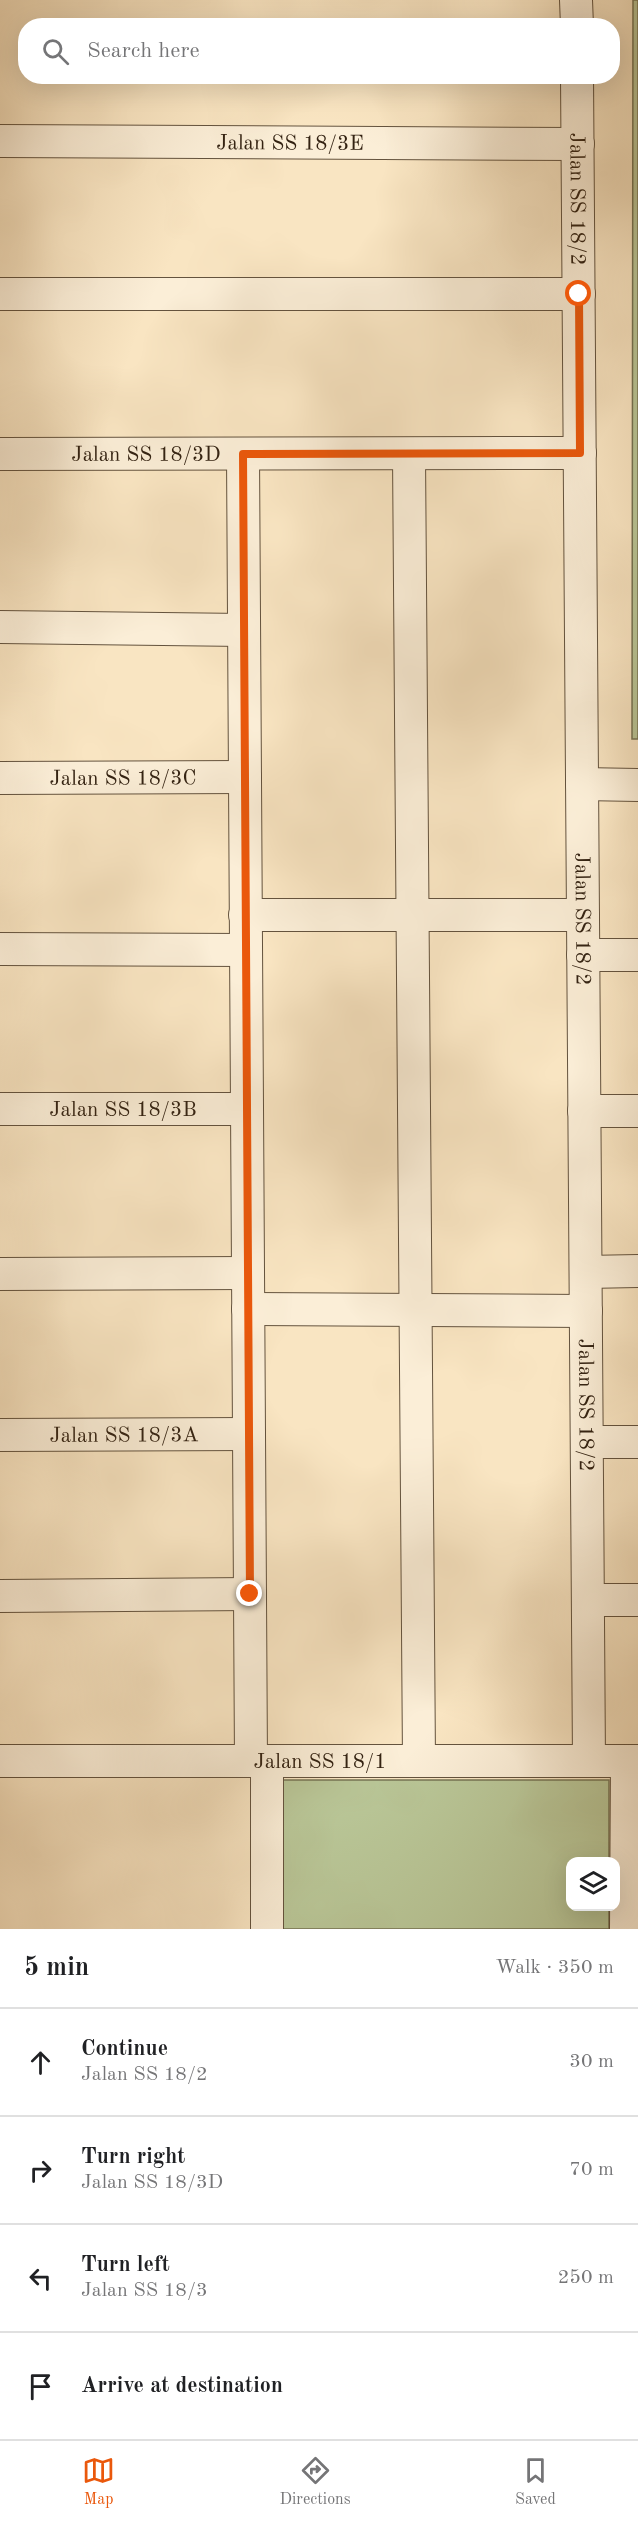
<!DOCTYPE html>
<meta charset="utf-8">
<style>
:root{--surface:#fff;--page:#f6f6f6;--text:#202124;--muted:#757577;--line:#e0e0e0;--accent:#ea580c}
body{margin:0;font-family:"Old Standard TT",serif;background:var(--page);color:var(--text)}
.controls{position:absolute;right:18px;bottom:18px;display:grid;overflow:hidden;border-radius:12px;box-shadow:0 6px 24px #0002}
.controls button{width:54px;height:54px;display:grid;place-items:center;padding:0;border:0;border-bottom:2px solid var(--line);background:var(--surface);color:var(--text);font:30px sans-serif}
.stop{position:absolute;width:18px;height:18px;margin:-14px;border:4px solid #ea580c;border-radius:50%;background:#fff}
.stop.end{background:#ea580c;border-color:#fff;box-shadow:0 2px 6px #0008}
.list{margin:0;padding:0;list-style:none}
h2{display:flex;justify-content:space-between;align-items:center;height:78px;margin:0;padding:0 24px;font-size:26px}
h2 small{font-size:20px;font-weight:400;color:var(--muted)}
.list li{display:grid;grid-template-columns:39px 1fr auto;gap:18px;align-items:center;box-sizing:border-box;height:108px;padding:0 24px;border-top:2px solid var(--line)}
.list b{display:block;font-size:22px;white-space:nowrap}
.list p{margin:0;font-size:20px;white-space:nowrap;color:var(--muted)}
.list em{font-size:20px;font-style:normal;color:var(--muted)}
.icon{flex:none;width:33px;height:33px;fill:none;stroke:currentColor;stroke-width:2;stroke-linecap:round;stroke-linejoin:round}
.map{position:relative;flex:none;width:638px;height:1929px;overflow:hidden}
.search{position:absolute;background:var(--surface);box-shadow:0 6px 24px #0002;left:18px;right:18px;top:18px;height:66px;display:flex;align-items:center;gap:15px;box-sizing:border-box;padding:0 21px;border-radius:24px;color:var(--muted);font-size:22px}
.sheet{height:510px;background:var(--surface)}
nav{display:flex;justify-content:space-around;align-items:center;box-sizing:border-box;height:84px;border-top:2px solid var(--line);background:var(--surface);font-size:16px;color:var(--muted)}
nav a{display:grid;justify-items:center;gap:3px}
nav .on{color:var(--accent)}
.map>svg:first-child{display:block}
</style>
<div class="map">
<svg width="638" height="1929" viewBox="0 0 638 1929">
<rect width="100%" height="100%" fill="#f9e5c2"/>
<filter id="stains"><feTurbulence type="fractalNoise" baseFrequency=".00333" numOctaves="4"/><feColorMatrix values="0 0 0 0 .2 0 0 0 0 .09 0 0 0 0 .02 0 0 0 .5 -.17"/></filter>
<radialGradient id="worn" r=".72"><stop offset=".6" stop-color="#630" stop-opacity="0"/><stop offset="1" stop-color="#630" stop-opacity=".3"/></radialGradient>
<path fill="#b9c697" stroke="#767454" stroke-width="1.5" d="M633,0H638V739H632Z
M280,1780H609V1861L570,1862V1906L609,1907V1929H281Z"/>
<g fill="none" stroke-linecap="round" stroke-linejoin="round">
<defs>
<g id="minor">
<path d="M576,0L577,26"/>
<path id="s1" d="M577,76L589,1761"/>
<path id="s2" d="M0,141L578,144"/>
<path d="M0,294H579"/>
<path id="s3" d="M0,454L580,453"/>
<path d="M243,454L251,1761"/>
<path d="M409,454L419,1761"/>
<path d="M0,627L244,630"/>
<path id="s4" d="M0,778L245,777"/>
<path d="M582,784L638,785"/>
<path d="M245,915H583"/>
<path d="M0,949L246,950"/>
<path d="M583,955H638"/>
<path id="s5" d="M0,1109H247"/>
<path d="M584,1111H638"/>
<path d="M586,1272L638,1271"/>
<path d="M0,1274L248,1273"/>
<path d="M248,1309L586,1311"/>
<path id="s6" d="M0,1435L249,1434"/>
<path d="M587,1442H638"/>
<path d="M0,1596L250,1594"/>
<path d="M588,1600H638"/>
<path id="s7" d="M0,1761H638"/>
<path d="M267,1761V1929"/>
<path d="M626,1929L627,1761"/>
</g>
</defs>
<use href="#minor" stroke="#64533e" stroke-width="34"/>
<use href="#minor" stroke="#fbeed7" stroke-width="32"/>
</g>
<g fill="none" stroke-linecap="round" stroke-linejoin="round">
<path stroke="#ea580c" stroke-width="8" d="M250,1594L243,454L580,453L579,294"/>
</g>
<g text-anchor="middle" stroke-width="4.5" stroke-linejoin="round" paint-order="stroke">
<g font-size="21" fill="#332212" stroke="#fbeed7">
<text dy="7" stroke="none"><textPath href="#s2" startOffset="290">Jalan SS 18/3E</textPath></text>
<text dy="7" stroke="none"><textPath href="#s1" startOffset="123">Jalan SS 18/2</textPath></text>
<text dy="7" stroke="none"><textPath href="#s3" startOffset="146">Jalan SS 18/3D</textPath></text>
<text dy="7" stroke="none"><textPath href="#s4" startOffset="123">Jalan SS 18/3C</textPath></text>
<text dy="7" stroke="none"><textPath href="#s1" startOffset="843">Jalan SS 18/2</textPath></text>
<text dy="7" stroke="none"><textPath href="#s5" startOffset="123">Jalan SS 18/3B</textPath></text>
<text dy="7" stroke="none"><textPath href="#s1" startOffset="1329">Jalan SS 18/2</textPath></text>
<text dy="7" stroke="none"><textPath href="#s6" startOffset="124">Jalan SS 18/3A</textPath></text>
<text dy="7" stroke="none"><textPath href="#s7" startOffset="320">Jalan SS 18/1</textPath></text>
</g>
</g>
<rect width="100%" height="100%" filter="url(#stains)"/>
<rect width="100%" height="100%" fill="url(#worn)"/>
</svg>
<div class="controls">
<button><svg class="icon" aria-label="layers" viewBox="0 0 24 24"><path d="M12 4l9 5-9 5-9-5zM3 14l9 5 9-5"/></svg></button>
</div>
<div class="stop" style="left:579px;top:294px"></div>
<div class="stop end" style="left:250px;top:1594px"></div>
<div class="search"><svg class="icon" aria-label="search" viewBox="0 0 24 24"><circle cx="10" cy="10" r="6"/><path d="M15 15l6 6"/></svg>Search here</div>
</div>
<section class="sheet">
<h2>5 min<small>Walk · 350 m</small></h2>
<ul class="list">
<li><svg class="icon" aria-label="ahead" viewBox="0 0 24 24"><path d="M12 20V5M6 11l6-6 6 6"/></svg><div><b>Continue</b><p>Jalan SS 18/2</p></div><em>30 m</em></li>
<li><svg class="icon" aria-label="right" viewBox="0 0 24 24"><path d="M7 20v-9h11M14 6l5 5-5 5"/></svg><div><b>Turn right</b><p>Jalan SS 18/3D</p></div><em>70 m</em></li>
<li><svg class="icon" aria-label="left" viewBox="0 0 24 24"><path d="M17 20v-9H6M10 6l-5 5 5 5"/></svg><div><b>Turn left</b><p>Jalan SS 18/3</p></div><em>250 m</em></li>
<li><svg class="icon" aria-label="arrive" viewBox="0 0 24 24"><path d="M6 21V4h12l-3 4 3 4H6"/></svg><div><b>Arrive at destination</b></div></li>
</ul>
</section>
<nav>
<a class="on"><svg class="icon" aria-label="map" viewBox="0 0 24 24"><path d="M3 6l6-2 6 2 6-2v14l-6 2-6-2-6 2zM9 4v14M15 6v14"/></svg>Map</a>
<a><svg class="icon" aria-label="directions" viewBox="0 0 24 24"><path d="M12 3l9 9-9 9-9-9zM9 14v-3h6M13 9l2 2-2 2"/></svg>Directions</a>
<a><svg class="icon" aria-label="saved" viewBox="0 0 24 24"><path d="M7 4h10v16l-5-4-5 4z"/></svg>Saved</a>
</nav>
